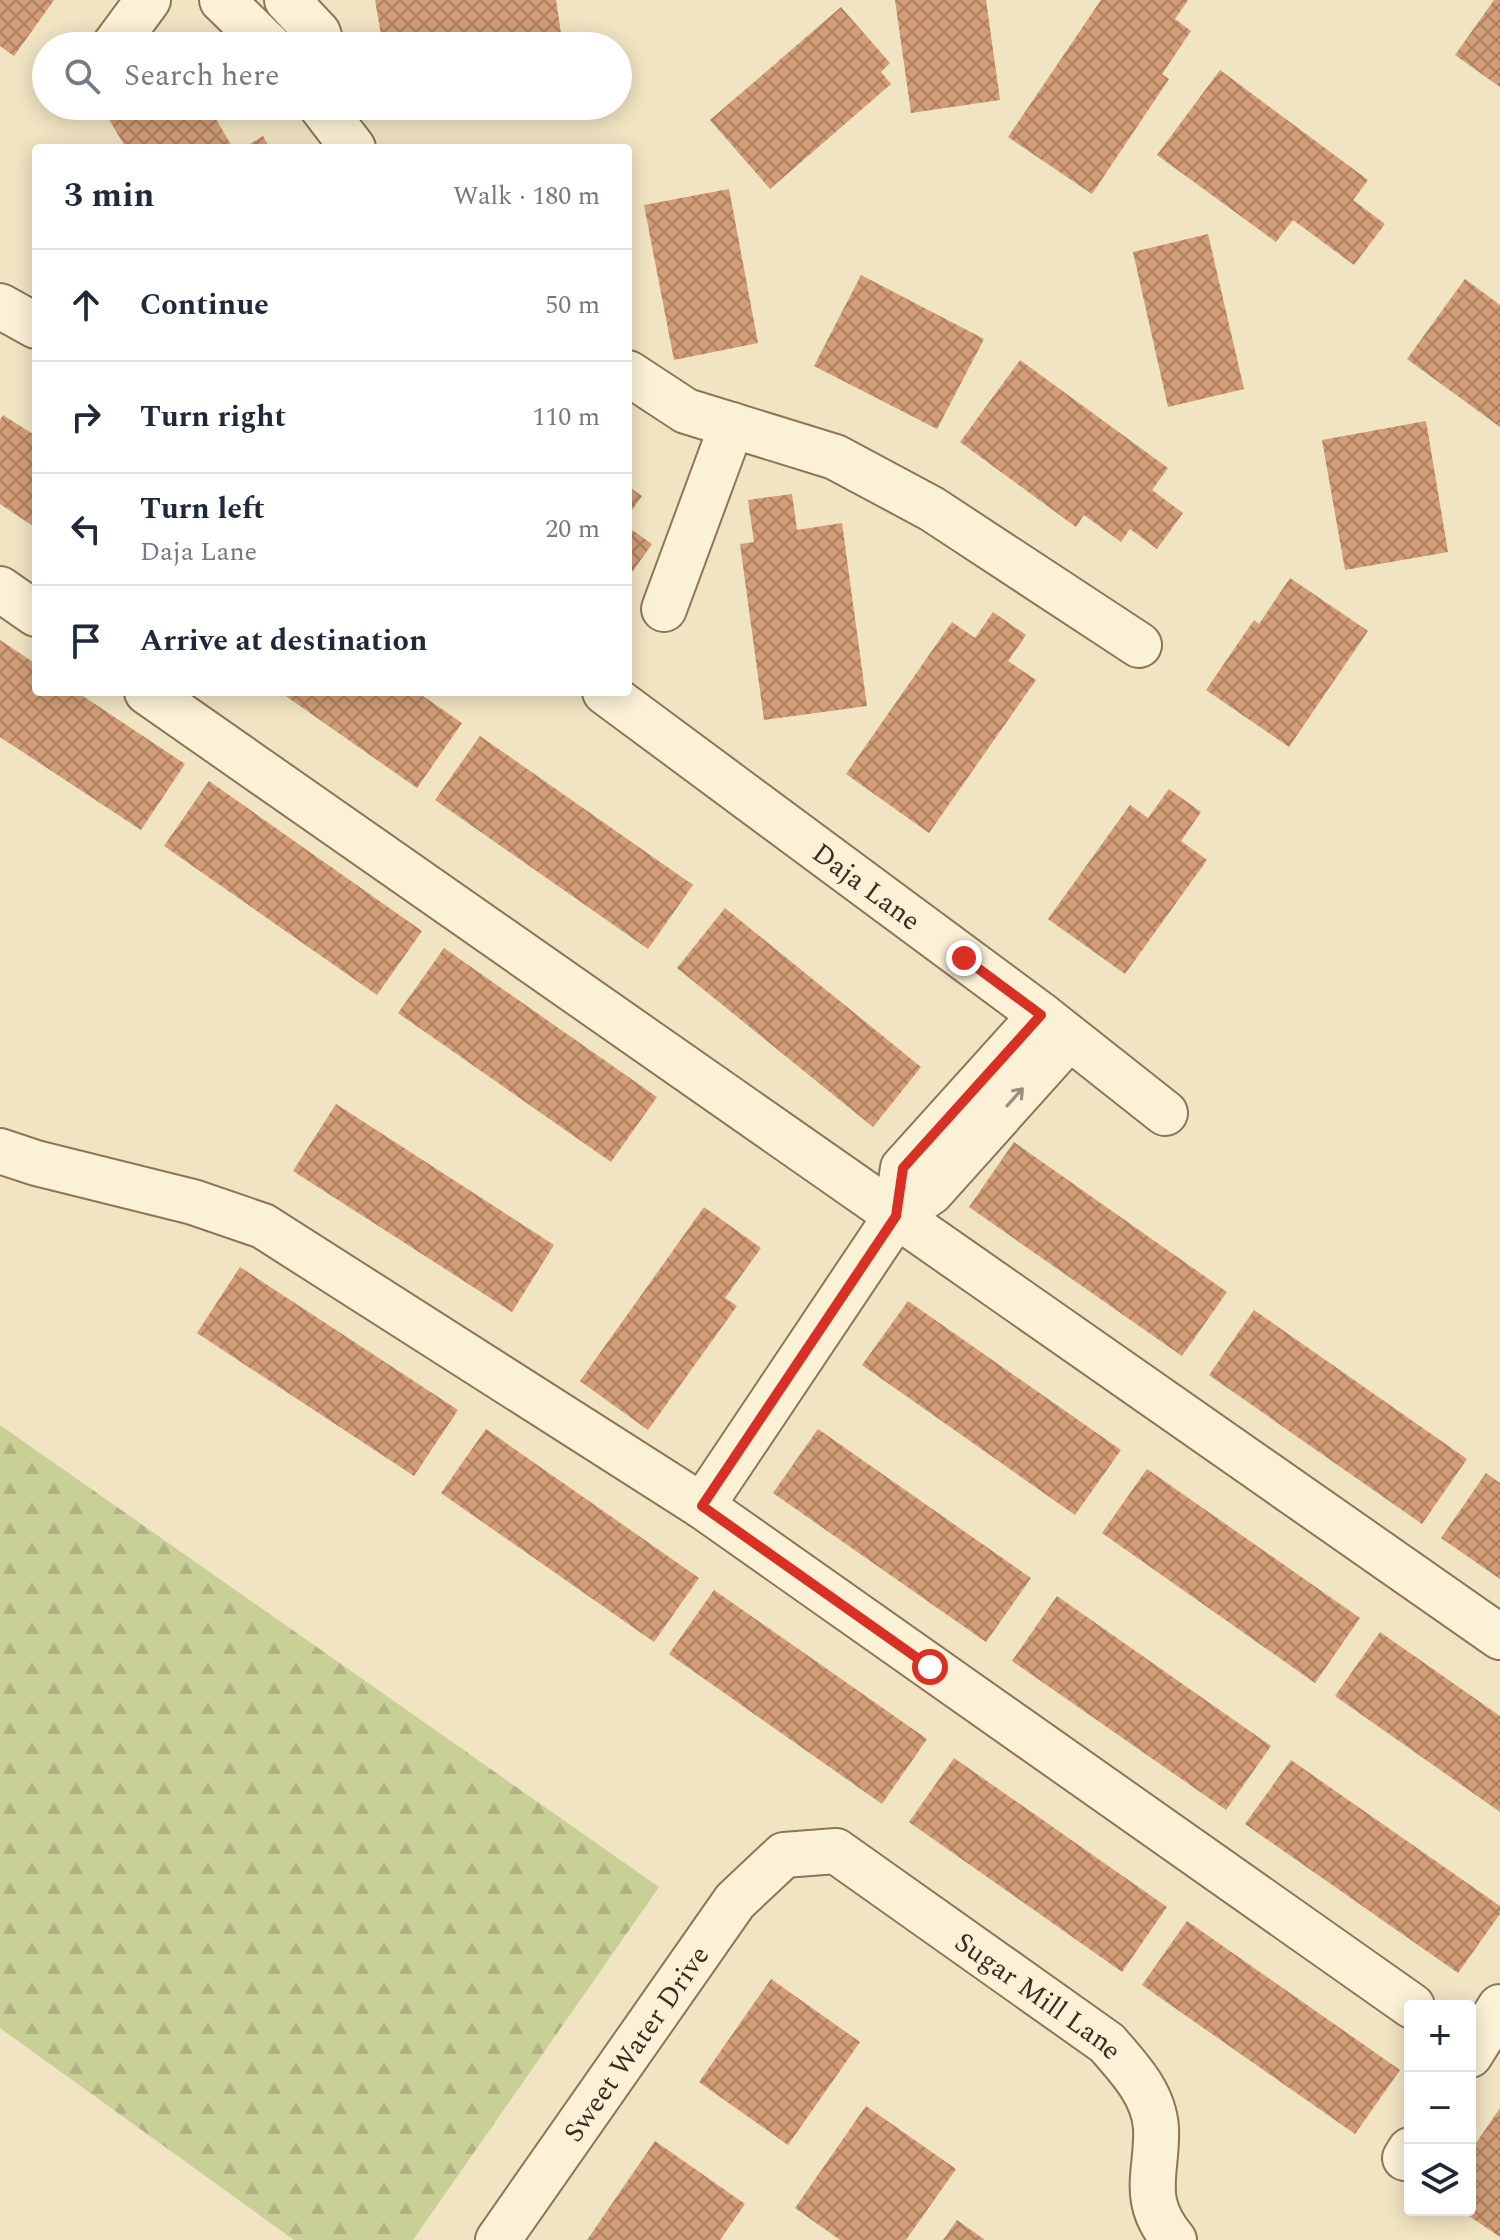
<!DOCTYPE html>
<meta charset="utf-8">
<style>
:root{--surface:#fff;--page:#f2f2f3;--text:#1f2937;--muted:#747a83;--line:#e0e1e3}
body{margin:0;font-family:Spectral,serif;background:var(--page);color:var(--text)}
.controls{position:absolute;right:24px;bottom:24px;display:grid;overflow:hidden;border-radius:8px;box-shadow:0 4px 20px #0003}
.controls button{width:72px;height:72px;display:grid;place-items:center;padding:0;border:0;border-bottom:2px solid var(--line);background:var(--surface);color:var(--text);font:40px sans-serif}
.stop{position:absolute;width:24px;height:24px;margin:-18px;border:6px solid #d93025;border-radius:50%;background:#fff}
.stop.end{background:#d93025;border-color:#fff;box-shadow:0 2px 8px #0008}
.list{margin:0;padding:0;list-style:none}
h2{display:flex;justify-content:space-between;align-items:center;height:104px;margin:0;padding:0 32px;font-size:34px}
h2 small{font-size:26px;font-weight:400;color:var(--muted)}
.list li{display:grid;grid-template-columns:52px 1fr auto;gap:24px;align-items:center;box-sizing:border-box;height:112px;padding:0 32px;border-top:2px solid var(--line)}
.list b{display:block;font-size:30px;white-space:nowrap}
.list p{margin:0;font-size:26px;white-space:nowrap;color:var(--muted)}
.list em{font-size:26px;font-style:normal;color:var(--muted)}
.icon{flex:none;width:44px;height:44px;fill:none;stroke:currentColor;stroke-width:2;stroke-linecap:round;stroke-linejoin:round}
.map{position:relative;flex:none;width:1500px;height:2240px;overflow:hidden}
.search{position:absolute;background:var(--surface);box-shadow:0 4px 20px #0003;left:32px;top:32px;width:600px;height:88px;display:flex;align-items:center;gap:20px;box-sizing:border-box;padding:0 28px;border-radius:44px;color:var(--muted);font-size:30px}
.panel{position:absolute;background:var(--surface);box-shadow:0 4px 20px #0003;left:32px;top:144px;width:600px;height:552px;border-radius:8px}
.map>svg:first-child{display:block}
</style>
<div class="map">
<svg width="1500" height="2240" viewBox="0 0 1500 2240">
<defs>
<pattern id="forest-firs" width="22" height="20" patternUnits="userSpaceOnUse" patternTransform="scale(2)"><rect width="22" height="20" fill="#c9d096"/><path d="M5 1l3.5 6h-7zM16 11l3.5 6h-7z" fill="#aeb381"/></pattern>
<pattern id="building-cross-hatch" width="8" height="8" patternUnits="userSpaceOnUse" patternTransform="scale(2)"><rect width="8" height="8" fill="#d29d76"/><path d="M0 0l8 8M0 8l8-8" fill="none" stroke="#ac8060"/></pattern>
</defs>
<rect width="100%" height="100%" fill="#f1e4c3"/>
<path fill="url(#forest-firs)" d="M0,1425L659,1887L413,2240H294L0,2028Z"/>
<path fill="url(#building-cross-hatch)" d="M0,0H54L14,56L0,46Z
M375,0H556L563,46H515V41L486,46H383Z
M895,0H986L1000,100L911,113Z
M1101,0H1188L1175,19L1191,31L1162,74L1169,79L1092,194L1008,137Z
M1494,0H1500V87L1455,55Z
M841,7L890,63L881,72L891,84L770,189L710,120Z
M1220,70L1368,180L1353,200L1385,224L1354,265L1293,220L1276,242L1157,155Z
M101,106H208L233,148H126Z
M263,136L270,148H243Z
M729,189L758,343L674,360L644,205Z
M1208,234L1244,389L1168,407L1133,252Z
M861,275L984,339L937,429L814,366Z
M1465,279L1500,305V427L1407,359Z
M1020,360L1168,468L1152,490L1183,513L1157,549L1130,529L1121,542L1084,515L1076,527L960,442Z
M3,415L36,436V528L0,504V420Z
M1426,421L1448,552L1345,570L1322,440Z
M628,486L642,496L628,516Z
M792,494L797,530L842,523L867,706L764,720L740,544L754,542L748,500Z
M628,527L652,544L630,575L628,573Z
M1290,578L1368,631L1289,747L1206,690L1254,620L1259,624Z
M993,612L1026,635L1008,661L1036,680L929,833L846,774L952,622L975,638Z
M0,640L36,664V692H77L185,764L141,830L0,737Z
M280,692H417L462,723L417,788Z
M480,736L693,885L648,949L435,800Z
M209,781L422,931L377,995L164,846Z
M1169,789L1201,812L1181,841L1207,860L1125,974L1048,919L1130,805L1148,818Z
M725,908L921,1067L873,1127L677,968Z
M444,948L657,1097L611,1162L398,1013Z
M336,1104L554,1245L512,1312L293,1171Z
M1014,1142L1227,1292L1182,1356L969,1207Z
M704,1207L761,1248L725,1298L737,1306L648,1430L580,1381Z
M240,1267L458,1410L414,1476L197,1333Z
M908,1301L1121,1450L1075,1515L862,1365Z
M1254,1310L1467,1459L1422,1524L1209,1375Z
M486,1429L699,1578L654,1642L441,1493Z
M818,1429L1031,1578L986,1642L773,1493Z
M1147,1469L1360,1618L1315,1683L1102,1533Z
M1486,1473L1500,1483V1579L1441,1538Z
M714,1590L927,1739L882,1804L669,1654Z
M1057,1596L1271,1746L1226,1810L1012,1661Z
M1380,1632L1500,1716V1812L1335,1696Z
M954,1758L1167,1907L1122,1972L909,1822Z
M1291,1760L1500,1906V1914L1458,1973L1245,1824Z
M1187,1921L1400,2070L1355,2134L1142,1985Z
M771,1979L860,2042L788,2145L699,2082Z
M866,2106L956,2169L906,2240H840L795,2208Z
M1500,2108V2237L1460,2210H1470V2152Z
M655,2141L745,2204L720,2240H587Z
M957,2220L985,2240H943Z"/>
<g fill="none" stroke-linecap="round" stroke-linejoin="round">
<defs>
<g id="minor">
<path d="M222,0L269,46"/>
<path d="M287,0L318,33L322,46"/>
<path d="M114,46L148,0"/>
<path d="M321,106L353,148"/>
<path d="M0,306L36,326"/>
<path d="M628,373L686,411L835,457L932,509L1139,645"/>
<path d="M0,589L36,614"/>
<path d="M664,609L732,425"/>
<path d="M147,692L1500,1637"/>
<path id="s1" d="M605,692L1041,1015L1165,1113"/>
<path d="M0,1151L36,1163L193,1202L263,1226L702,1506L1412,2006"/>
<path d="M896,1216L903,1168L1041,1015"/>
<path d="M702,1506L896,1216L931,1192L1069,1038"/>
<path d="M1470,2055L1500,2007"/>
<path d="M1405,2158L1410,2150"/>
<path id="s2" d="M498,2240L735,1901L784,1855L836,1851L1107,2043C1128,2067 1154,2094 1156,2128C1158,2172 1139,2199 1174,2240"/>
</g>
</defs>
<use href="#minor" stroke="#8d7558" stroke-width="48"/>
<use href="#minor" stroke="#fbf1d7" stroke-width="44"/>
</g>
<defs><path id="oneway-shaft" d="M-6 0H5M1.5-3L5.5 0L1.5 3" fill="none" stroke-width="1.6" stroke-linecap="round" stroke-linejoin="round" transform="scale(2)"/></defs>
<use stroke="#9c8e7a" href="#oneway-shaft" transform="translate(1015 1097) rotate(-48)"/>
<g fill="none" stroke-linecap="round" stroke-linejoin="round">
<path stroke="#d93025" stroke-width="10" d="M930,1667L702,1506L896,1216L903,1168L1041,1015L964,958"/>
</g>
<g text-anchor="middle" stroke-width="7" stroke-linejoin="round" paint-order="stroke">
<g font-size="28" fill="#3c2c1d" stroke="#f8eed3">
<text dy="10" stroke="none"><textPath href="#s1" startOffset="326">Daja Lane</textPath></text>
<text dy="10" stroke="none"><textPath href="#s2" startOffset="782">Sugar Mill Lane</textPath></text>
<text dy="10" stroke="none"><textPath href="#s2" startOffset="240">Sweet Water Drive</textPath></text>
</g>
</g>
</svg>
<div class="controls">
<button>+</button>
<button>−</button>
<button><svg class="icon" aria-label="layers" viewBox="0 0 24 24"><path d="M12 4l9 5-9 5-9-5zM3 14l9 5 9-5"/></svg></button>
</div>
<div class="stop" style="left:930px;top:1667px"></div>
<div class="stop end" style="left:964px;top:958px"></div>
<div class="search"><svg class="icon" aria-label="search" viewBox="0 0 24 24"><circle cx="10" cy="10" r="6"/><path d="M15 15l6 6"/></svg>Search here</div>
<section class="panel">
<h2>3 min<small>Walk · 180 m</small></h2>
<ul class="list">
<li><svg class="icon" aria-label="ahead" viewBox="0 0 24 24"><path d="M12 20V5M6 11l6-6 6 6"/></svg><div><b>Continue</b></div><em>50 m</em></li>
<li><svg class="icon" aria-label="right" viewBox="0 0 24 24"><path d="M7 20v-9h11M14 6l5 5-5 5"/></svg><div><b>Turn right</b></div><em>110 m</em></li>
<li><svg class="icon" aria-label="left" viewBox="0 0 24 24"><path d="M17 20v-9H6M10 6l-5 5 5 5"/></svg><div><b>Turn left</b><p>Daja Lane</p></div><em>20 m</em></li>
<li><svg class="icon" aria-label="arrive" viewBox="0 0 24 24"><path d="M6 21V4h12l-3 4 3 4H6"/></svg><div><b>Arrive at destination</b></div></li>
</ul>
</section>
</div>
